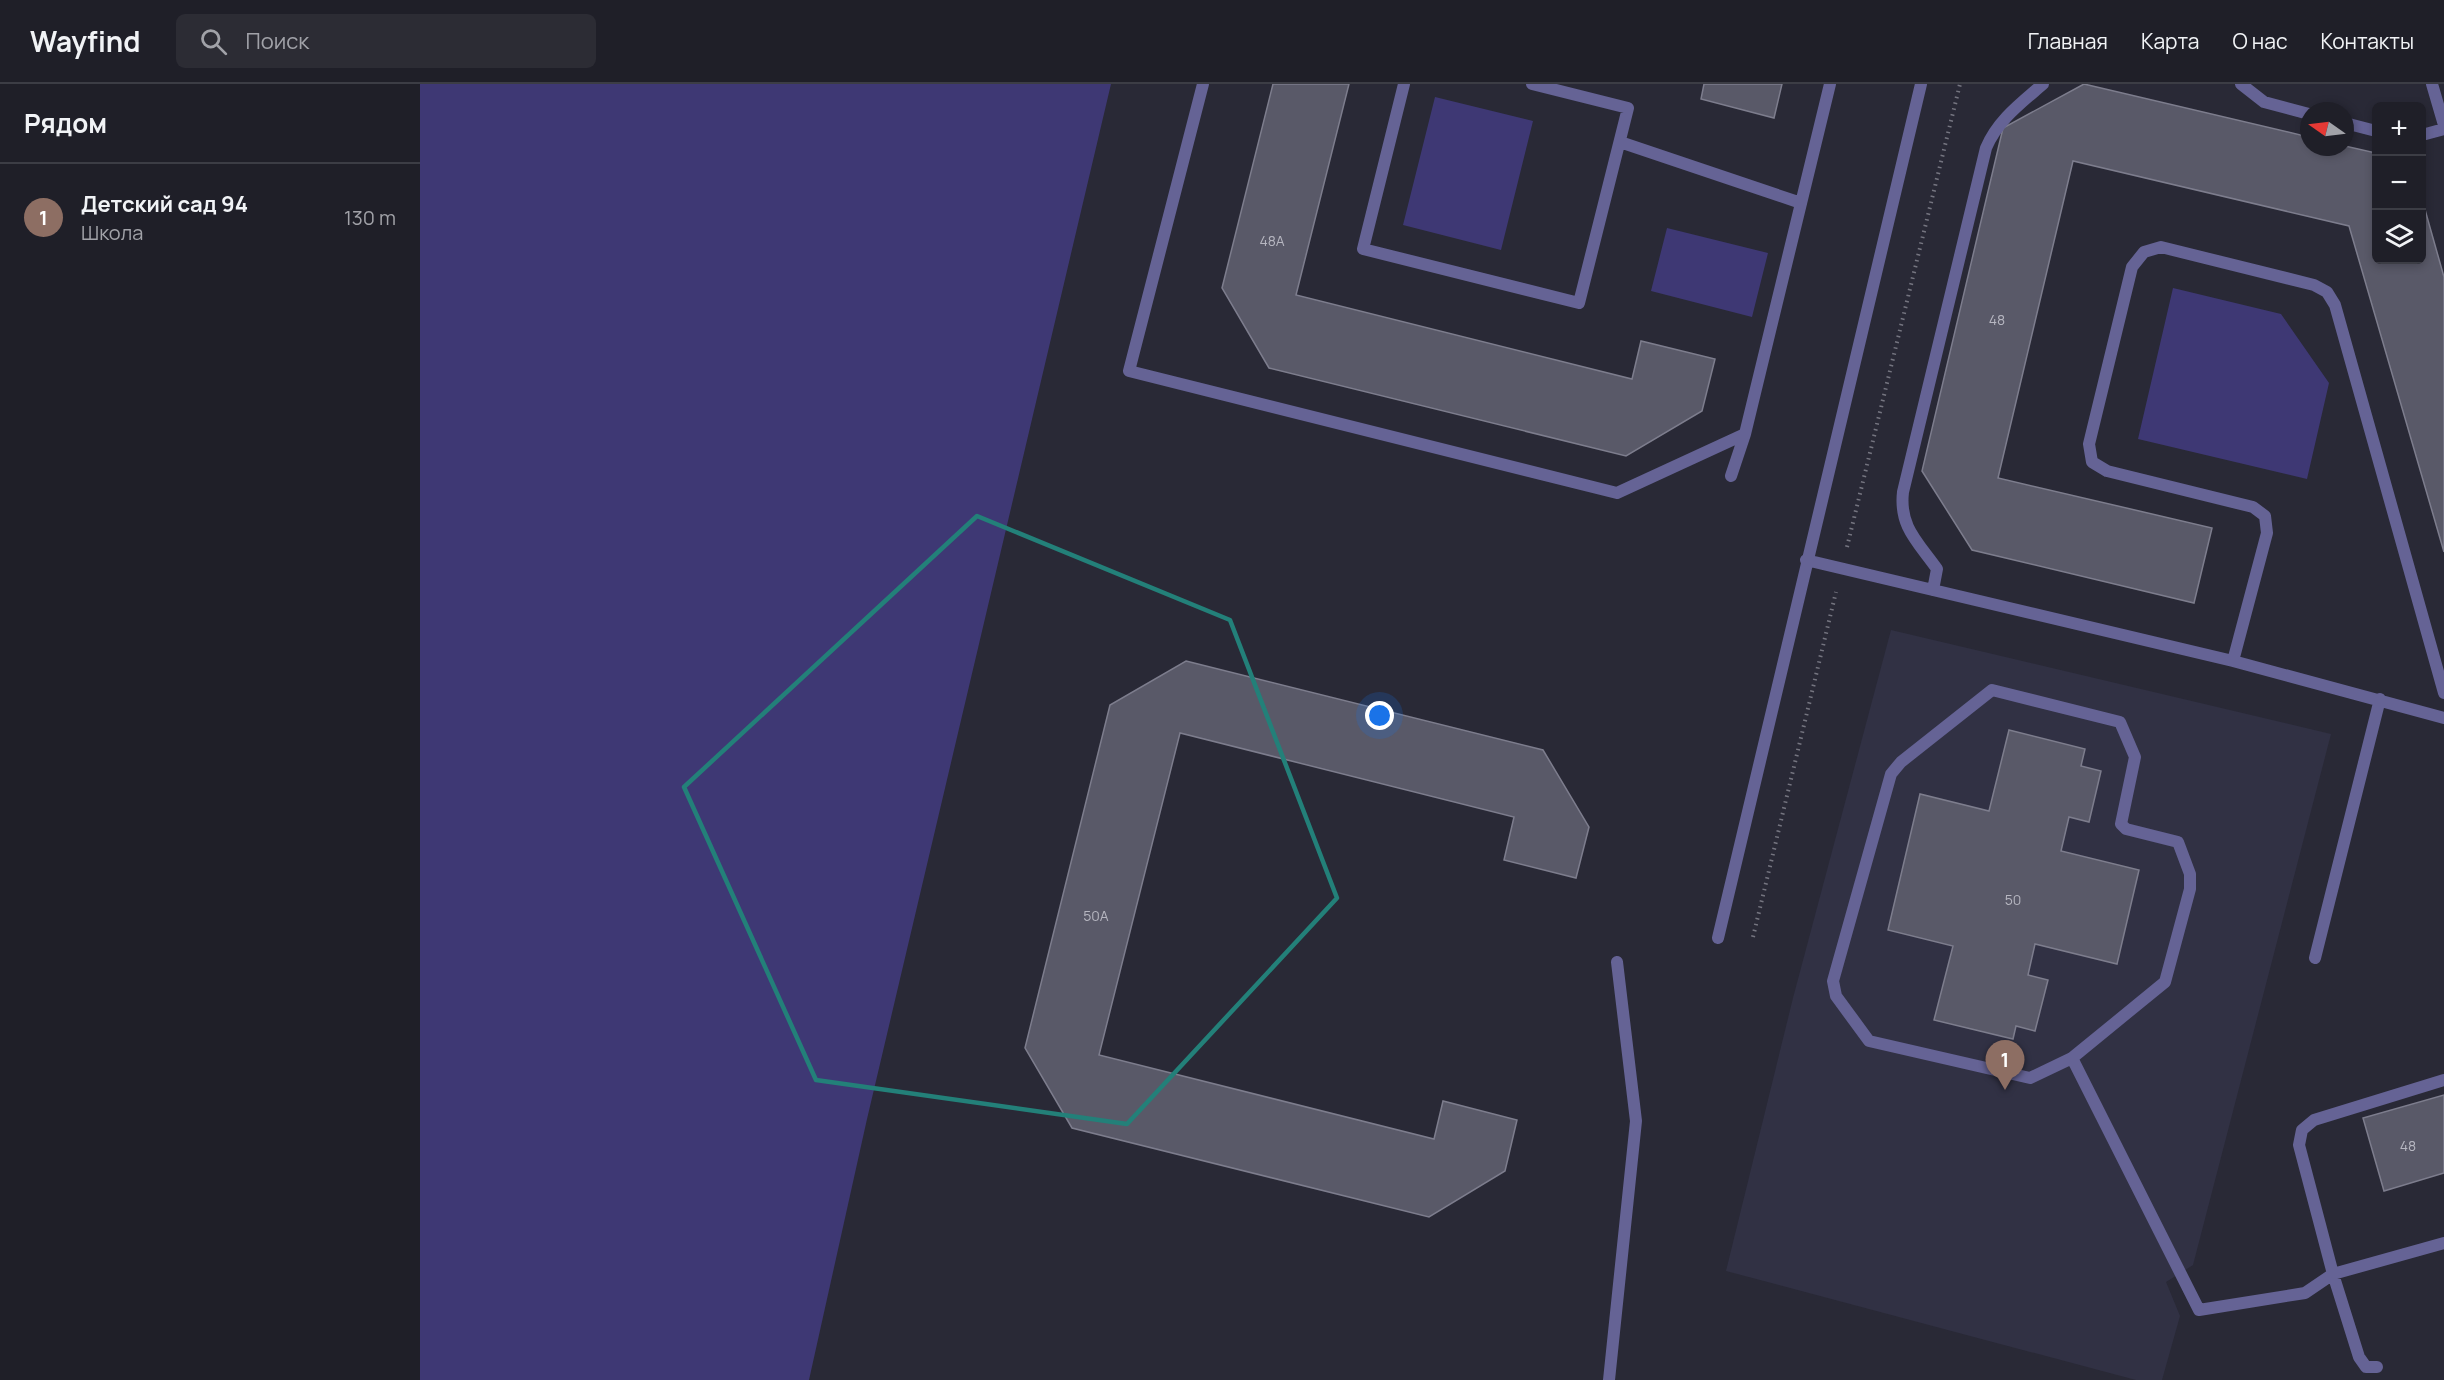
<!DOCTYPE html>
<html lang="ru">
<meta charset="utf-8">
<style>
:root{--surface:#1f1f28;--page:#2c2c34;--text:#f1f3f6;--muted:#a1a2a8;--line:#3c3d45;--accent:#8bbbb9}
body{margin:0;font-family:Manrope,sans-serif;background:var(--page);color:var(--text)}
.controls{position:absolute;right:18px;top:18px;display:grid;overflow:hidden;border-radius:9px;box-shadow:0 3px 9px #0003}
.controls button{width:54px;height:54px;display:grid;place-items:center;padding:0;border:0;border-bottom:2px solid var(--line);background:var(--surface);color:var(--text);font:30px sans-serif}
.compass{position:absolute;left:1880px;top:18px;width:54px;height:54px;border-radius:50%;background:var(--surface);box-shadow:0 3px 9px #0003;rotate:284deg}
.you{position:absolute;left:960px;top:632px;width:21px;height:21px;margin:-15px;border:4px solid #fff;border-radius:50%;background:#1a73e8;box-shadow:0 0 0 9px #1a73e833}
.badge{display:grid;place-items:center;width:39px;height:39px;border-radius:50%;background:var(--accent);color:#fff;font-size:20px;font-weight:700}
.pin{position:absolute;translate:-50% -50px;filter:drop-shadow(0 2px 3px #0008)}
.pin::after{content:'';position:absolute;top:32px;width:21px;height:18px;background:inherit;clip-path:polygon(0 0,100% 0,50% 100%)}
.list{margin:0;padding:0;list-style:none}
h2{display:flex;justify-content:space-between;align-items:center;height:78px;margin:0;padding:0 24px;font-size:26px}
h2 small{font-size:20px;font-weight:400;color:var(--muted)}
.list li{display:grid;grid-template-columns:39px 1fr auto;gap:18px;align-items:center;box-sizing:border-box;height:108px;padding:0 24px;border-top:2px solid var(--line)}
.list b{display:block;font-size:22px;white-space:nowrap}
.list p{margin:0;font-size:20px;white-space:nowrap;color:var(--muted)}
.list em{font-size:20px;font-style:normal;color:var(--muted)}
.icon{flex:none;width:33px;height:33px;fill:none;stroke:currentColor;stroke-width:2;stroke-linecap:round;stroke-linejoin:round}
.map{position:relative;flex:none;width:2024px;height:1296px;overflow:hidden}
header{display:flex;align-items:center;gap:36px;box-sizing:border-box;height:84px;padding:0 30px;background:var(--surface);border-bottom:2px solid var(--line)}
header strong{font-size:28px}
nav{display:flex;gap:33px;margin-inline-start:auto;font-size:21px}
.search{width:420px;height:54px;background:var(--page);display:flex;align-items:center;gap:15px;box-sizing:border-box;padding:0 21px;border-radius:9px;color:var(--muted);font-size:22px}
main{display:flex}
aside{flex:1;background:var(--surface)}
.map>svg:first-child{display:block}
</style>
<header>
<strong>Wayfind</strong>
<div class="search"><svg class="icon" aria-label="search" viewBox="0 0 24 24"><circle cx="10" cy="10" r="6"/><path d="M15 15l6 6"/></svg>Поиск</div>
<nav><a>Главная</a><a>Карта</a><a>О нас</a><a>Контакты</a></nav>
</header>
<main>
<aside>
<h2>Рядом<small></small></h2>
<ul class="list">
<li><span class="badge" style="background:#8d6e63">1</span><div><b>Детский сад 94</b><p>Школа</p></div><em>130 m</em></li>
</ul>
</aside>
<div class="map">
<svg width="2024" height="1296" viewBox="0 0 2024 1296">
<rect width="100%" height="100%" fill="#292936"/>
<path fill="#313144" d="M1471,546L1911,650L1773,1181L1746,1198L1760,1232L1742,1296H1716L1306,1187L1373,914Z"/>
<path fill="#3e3874" d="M0,0H691L447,1035L389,1296H0Z
M1015,13L1113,37L1081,166L983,141Z
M1247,144L1348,169L1332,233L1231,207Z
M1753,204L1861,230L1909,299L1887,395L1718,355Z"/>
<path fill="#595968" stroke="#7d7d8d" stroke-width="1.5" d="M853,0H929L876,211L1212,295L1221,257L1295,275L1282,327L1206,372L849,284L802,204Z
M1284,0H1362L1354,34L1281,15Z
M1664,0L1889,53V63L1925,62L1956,69V176H2002V115L2024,193V468L1929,142L1653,77L1578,394L1792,444L1774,519L1552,466L1502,387L1583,44Z
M766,577L1123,666L1169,743L1156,794L1084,776L1094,733L760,649L679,971L1014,1055L1023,1017L1097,1036L1085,1087L1009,1133L652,1044L605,964L690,621Z
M1589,646L1665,665L1661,682L1681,687L1669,738L1649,733L1641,767L1719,786L1697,880L1615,860L1608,891L1628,896L1615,947L1596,942L1593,955L1514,936L1533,862L1468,846L1500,710L1569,727Z
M2024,1011V1089L1964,1107L1943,1034Z"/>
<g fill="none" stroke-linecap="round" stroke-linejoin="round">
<path stroke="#757580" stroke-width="4" stroke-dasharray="1.5 4.5" stroke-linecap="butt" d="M1427,463L1540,0
M1333,853L1416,508"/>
<path stroke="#656395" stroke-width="12" d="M783,0L709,287L1197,409L1325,350
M984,0L943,165L1159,219L1208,24L1112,0
M1821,0L1844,18L1889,30
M2012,0L2024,41
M1925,39L1956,47
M2002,51L2024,45
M1200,58L1381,119
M1311,392L1325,350L1410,0
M1386,476L1813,577L2024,634
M1513,506L1517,485C1498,458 1479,443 1483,408L1566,64C1578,36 1600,20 1623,0
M1813,577L1847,449L1845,432L1833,423L1687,387L1672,378L1669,360L1712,183L1724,168L1741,163L1894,201L1907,208L1915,221L2024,609
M1298,854L1501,0
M1895,874L1960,615
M1652,974L1610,994L1449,957L1416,912L1413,897L1471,690L1481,678L1572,606L1700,638L1715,673L1701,740L1706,745L1758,758L1770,790V805L1745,898L1652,974L1779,1226L1885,1209L1913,1190L1939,1273L1946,1283H1957
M2024,996L1894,1036L1882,1046L1879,1061L1913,1190L2024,1159
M1189,1296L1216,1037L1197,878"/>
</g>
<path fill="none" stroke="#238079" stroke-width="4.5" stroke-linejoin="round" d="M557,432L810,536L917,814L707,1040L396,996L264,703Z"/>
<g text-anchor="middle" stroke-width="5" stroke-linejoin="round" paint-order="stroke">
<g font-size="14" fill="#b7b7c1">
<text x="852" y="162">48А</text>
<text x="1577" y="241">48</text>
<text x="1593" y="821">50</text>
<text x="676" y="837">50А</text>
<text x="1988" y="1067">48</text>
</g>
</g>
</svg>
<div class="controls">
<button>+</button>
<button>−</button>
<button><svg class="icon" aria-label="layers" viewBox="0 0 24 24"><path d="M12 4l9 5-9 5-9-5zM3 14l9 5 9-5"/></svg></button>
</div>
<svg class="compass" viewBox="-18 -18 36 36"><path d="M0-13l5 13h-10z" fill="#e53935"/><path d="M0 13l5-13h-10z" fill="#a1a2a8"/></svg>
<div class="you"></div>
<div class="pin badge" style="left:1585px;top:1006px;background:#8d6e63">1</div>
</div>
</main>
